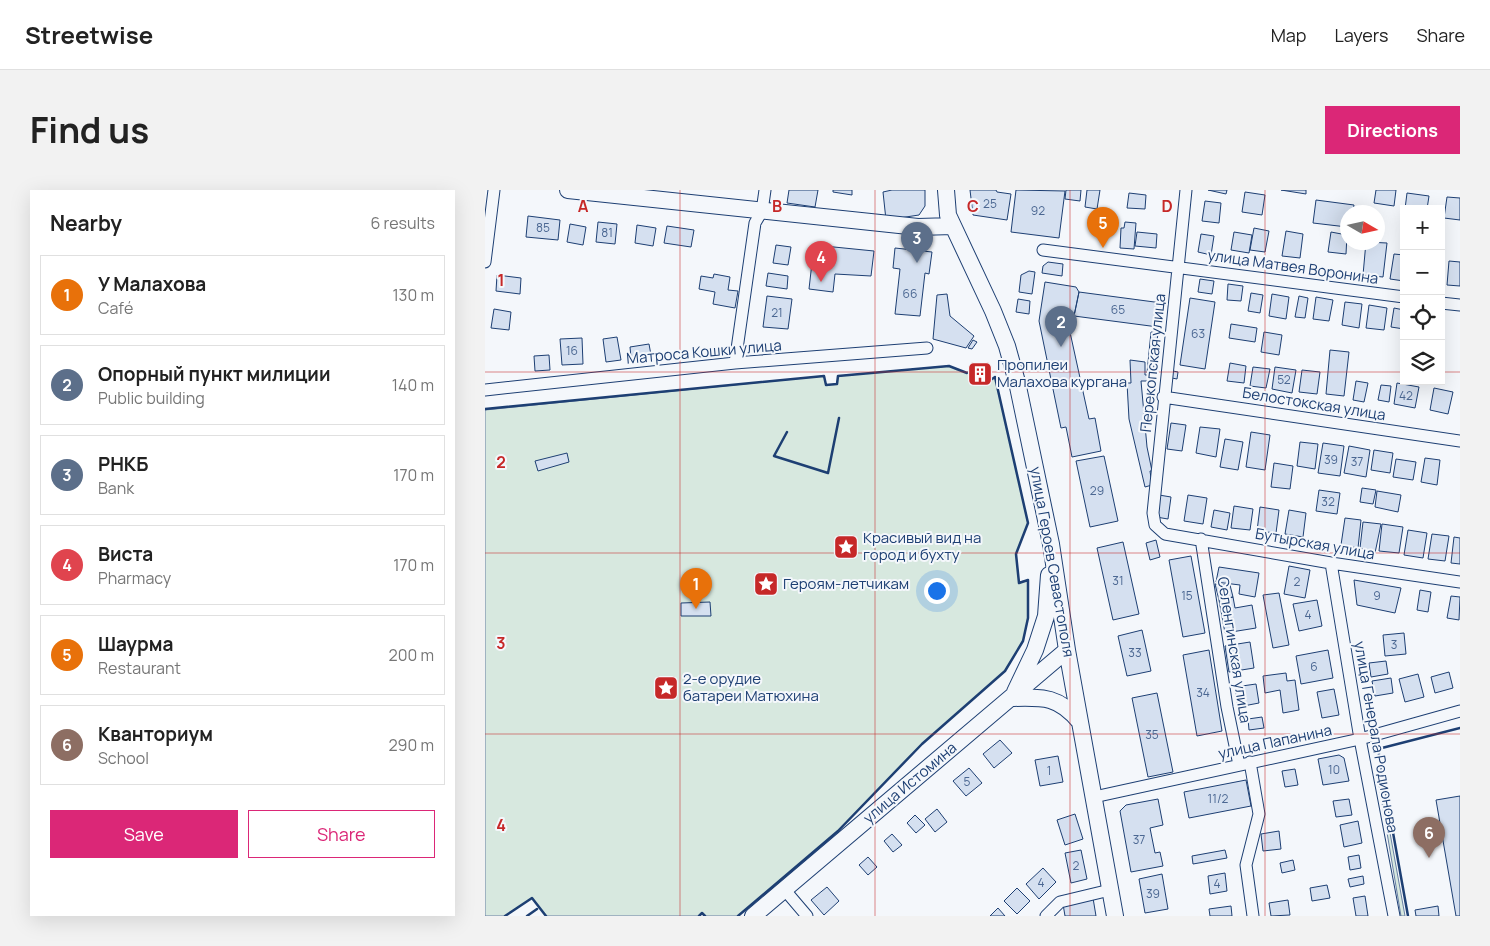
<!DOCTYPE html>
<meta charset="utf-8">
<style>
:root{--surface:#fff;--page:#f2f2f2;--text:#222;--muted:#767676;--line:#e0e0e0;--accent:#db2777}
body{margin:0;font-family:Manrope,sans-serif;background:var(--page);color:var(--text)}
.controls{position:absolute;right:15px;top:15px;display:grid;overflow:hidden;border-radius:0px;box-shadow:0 5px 20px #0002}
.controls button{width:45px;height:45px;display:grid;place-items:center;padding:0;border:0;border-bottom:1px solid var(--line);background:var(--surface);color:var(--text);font:25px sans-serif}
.compass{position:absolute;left:855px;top:15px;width:45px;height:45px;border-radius:50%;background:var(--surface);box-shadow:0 5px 20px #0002;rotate:99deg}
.you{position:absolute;left:451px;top:400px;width:18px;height:18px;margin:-12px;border:4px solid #fff;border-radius:50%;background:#1a73e8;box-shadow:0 0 0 8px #1a73e833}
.badge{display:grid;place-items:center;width:32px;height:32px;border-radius:50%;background:var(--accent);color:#fff;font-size:16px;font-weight:700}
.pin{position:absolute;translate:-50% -41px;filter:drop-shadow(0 1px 2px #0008)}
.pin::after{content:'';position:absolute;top:26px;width:18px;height:15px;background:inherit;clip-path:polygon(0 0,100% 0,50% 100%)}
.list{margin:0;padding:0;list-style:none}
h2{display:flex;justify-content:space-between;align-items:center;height:65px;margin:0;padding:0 20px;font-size:21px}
h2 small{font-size:16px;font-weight:400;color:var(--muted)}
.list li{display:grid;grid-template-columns:32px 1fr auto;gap:15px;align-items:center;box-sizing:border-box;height:80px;margin:0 10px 10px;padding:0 10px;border:1px solid var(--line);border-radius:0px}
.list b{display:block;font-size:19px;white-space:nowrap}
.list p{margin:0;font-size:16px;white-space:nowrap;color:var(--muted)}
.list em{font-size:16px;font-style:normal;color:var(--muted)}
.actions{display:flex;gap:10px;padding:15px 20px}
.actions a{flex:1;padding:11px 0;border:1px solid var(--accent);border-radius:0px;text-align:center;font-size:18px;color:var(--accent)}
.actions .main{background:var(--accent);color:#fff}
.icon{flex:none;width:28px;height:28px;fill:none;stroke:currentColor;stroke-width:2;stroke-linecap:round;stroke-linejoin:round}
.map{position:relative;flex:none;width:975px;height:726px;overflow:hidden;border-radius:0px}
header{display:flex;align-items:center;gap:30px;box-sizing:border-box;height:70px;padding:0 25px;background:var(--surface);border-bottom:1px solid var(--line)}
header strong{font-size:24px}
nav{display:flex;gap:28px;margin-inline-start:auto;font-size:18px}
.intro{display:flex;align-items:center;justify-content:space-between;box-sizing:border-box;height:120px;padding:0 30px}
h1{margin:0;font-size:35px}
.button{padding:12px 22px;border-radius:0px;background:var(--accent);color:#fff;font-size:18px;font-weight:700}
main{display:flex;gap:30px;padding:0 30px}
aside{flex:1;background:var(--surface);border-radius:0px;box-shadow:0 5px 20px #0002}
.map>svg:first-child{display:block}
</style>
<header>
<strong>Streetwise</strong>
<nav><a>Map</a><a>Layers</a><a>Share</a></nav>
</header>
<div class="intro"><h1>Find us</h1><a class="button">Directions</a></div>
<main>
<aside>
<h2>Nearby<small>6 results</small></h2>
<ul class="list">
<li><span class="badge" style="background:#e8710a">1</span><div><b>У Малахова</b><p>Café</p></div><em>130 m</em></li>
<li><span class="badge" style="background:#5c6f8a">2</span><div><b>Опорный пункт милиции</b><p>Public building</p></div><em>140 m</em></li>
<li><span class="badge" style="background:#5c6f8a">3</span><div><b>РНКБ</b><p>Bank</p></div><em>170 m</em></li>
<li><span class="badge" style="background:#e0444e">4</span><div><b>Виста</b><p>Pharmacy</p></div><em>170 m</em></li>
<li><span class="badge" style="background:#e8710a">5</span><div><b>Шаурма</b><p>Restaurant</p></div><em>200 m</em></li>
<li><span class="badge" style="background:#8d6e63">6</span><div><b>Кванториум</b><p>School</p></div><em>290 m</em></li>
</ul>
<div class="actions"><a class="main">Save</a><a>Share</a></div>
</aside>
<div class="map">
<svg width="975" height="726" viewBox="0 0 975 726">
<rect width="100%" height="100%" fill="#f4f7fb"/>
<path fill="#d7e8df" stroke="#687fa3" d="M464,176L482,183L488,180L504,191L510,187L543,333L531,364L534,392L543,390V428L538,451L520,481L437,554L353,641L253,726H220L217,723L214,726H61L47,708L20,726H0V220L339,186L341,195L352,194L353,186Z
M896,593L920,726H916L894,595Z"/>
<path fill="#d5e0f0" stroke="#1d3f73" d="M304,0H333L330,17L302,13Z
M348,0H367V5L348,2Z
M407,0H440V16L434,25L401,30L398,2Z
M485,0H511L512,2L526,4L522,30L488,25Z
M531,0L580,1L574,48L526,42Z
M581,0H596L595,11L580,9Z
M602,0H615L612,19L600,17Z
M723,0H742L741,4Z
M796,0H821V4Z
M891,0H911L909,16L889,13Z
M760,2L780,5L777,25L757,22Z
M644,3L661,5L660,19L642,18Z
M922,3L944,6L942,19H920Z
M962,7L975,8V30L959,28Z
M831,10L869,15L868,22H862V37L828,33Z
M720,11L736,13L734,33L717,31Z
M43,26L75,30L73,50L41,47Z
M113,32L132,34L130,54L111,52Z
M640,32L651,33L649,59L635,58L636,38H639Z
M85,34L101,37L98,55L82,52Z
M152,35L171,38L168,56L150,53Z
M182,36L209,40L206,57L179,53Z
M769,38L784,41L780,62L765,60Z
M801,41L818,44L815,68L797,66Z
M652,42L672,44L671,58L650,56Z
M749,42L767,45L764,63L746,60Z
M846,42L862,45L861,64L843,62Z
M716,44L729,46L726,65L713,62Z
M881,52L902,53L898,87L878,85Z
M291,55L306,57L303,75L288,73Z
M329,55L389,61L386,86L350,84L348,102L324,99Z
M410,58L447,62L444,84L440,83L435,126L410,124L415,79L408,78Z
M909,64L919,65V91L905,89Z
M964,71L975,72V96L962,95Z
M563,72L578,74L577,86L557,83L558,76Z
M544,81L550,82L547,104L534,102L536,85Z
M283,83L303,86L302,99L281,96Z
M229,84L245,87L243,100L253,101L250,118L228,114L230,102L214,99L216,86L228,88Z
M12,85L36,88L35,104L11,101Z
M715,89L729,91L727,104L713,102Z
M560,92L591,97L594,102L589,126L583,133L604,229L610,228L616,261L587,267L581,237L576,238L554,131Z
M743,94L758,96L756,111L742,110Z
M594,102L677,113L673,137L589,126Z
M766,103L778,105L775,123L763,121Z
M462,104L465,126L489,146L481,158L448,149L452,105Z
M787,104L804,107L801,129L784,126Z
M282,106L307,109L303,139L278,137Z
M814,106L823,108L820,128L810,127Z
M831,107L848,110L844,131L828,129Z
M705,108L730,112L720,179L695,175Z
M533,109L545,111L544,124L531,122Z
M860,112L877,114L874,138L857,135Z
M884,115L902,118L899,140L881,138Z
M909,118L919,120V139L906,137Z
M9,119L26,122L24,140L6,138Z
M746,134L772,138L770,152L744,148Z
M666,142L673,143L668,183H662Z
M779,142L797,145L794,165L776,162Z
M132,147L136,170L121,172L118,149Z
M97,148L98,174L77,175L75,149Z
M488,150L492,152L487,159L483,158Z
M164,154L166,165L146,168L145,157Z
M845,160L864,162L859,206L841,204Z
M64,165L65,180L50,181L49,166Z
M645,170L660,172V185H665V191H656L662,257L667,281H665L667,295L660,297L644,229L642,193H646Z
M745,173L761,176L759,193L742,191Z
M768,177L785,179L781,198L765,196Z
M790,177L811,180L807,203L787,199Z
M489,179L502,186V190L489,182Z
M683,180L693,182L692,189L682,187Z
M817,180L835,182L832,204L814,202Z
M871,191L883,193L879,212L868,210Z
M912,193L934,197L930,218L909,214Z
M896,195L906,196L904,212L893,210Z
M949,198L968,202L963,224L945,220Z
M686,233L701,235L697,261L682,259Z
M715,237L735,239L731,267L711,263Z
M766,242L785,245L780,280L761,277Z
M740,249L758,252L753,280L735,277Z
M815,252L833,254L830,279L812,276Z
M838,253L859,256L855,286L833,283Z
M864,256L885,260L881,287L859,283Z
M889,260L908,263L905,283L886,280Z
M82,263L84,272L53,281L50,271Z
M619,266L633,331L605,337L591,271Z
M940,268L955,270L952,295L936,292Z
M911,269L931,272L928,290L908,287Z
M789,273L808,276L805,299L786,297Z
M877,298L891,300L888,314L875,312Z
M834,300L855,303L852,324L831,321Z
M892,301L916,305L913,322L890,317Z
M674,305L686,307L683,329L671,327Z
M703,305L722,308L718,334L699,331Z
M749,316L768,319L765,340L746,338Z
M775,317L794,320L791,343L772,341Z
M729,320L745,323L742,340L726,337Z
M804,320L821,323L818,347L800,344Z
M860,328L876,330L873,358L856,355Z
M878,332L896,334L890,363L875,358Z
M897,334L918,337L914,363L894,361Z
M923,340L942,343L938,368L919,365Z
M947,344L964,346L960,371L943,369Z
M969,347L975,348V374L966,373Z
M671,350L675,367L665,370L661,353Z
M638,352L654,424L628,430L612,358Z
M706,366L720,443L698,447L684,370Z
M804,376L825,380L820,408L799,404Z
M734,377L774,383L770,407L754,404L755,395L731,392Z
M869,390L916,398L910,423L872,415Z
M730,394L745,395L748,407L734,410Z
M935,400L946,402L943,422L932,420Z
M794,403L804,455L788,458L778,405Z
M966,406L975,407L974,430L962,428Z
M748,407L750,418L767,415L771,438L740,443L734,410Z
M832,410L837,436L814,441L808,414Z
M225,412L226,426H196V413Z
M657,440L666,481L642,486L633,446Z
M919,443L921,464L900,466L898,445Z
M765,452L769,478L744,482L740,456Z
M724,460L737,541L712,546L698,465Z
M843,460L848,488L816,494L811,466Z
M901,471L903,484L886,487L884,473Z
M964,482L968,498L950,503L946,487Z
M801,483L802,491L810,490L814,520L798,523L795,500L780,503L778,486Z
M933,484L939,507L920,512L914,489Z
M906,488L908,503L890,506L887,491Z
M771,494L774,513L753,517L750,497Z
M849,499L854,525L837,528L832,502Z
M672,503L688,582L663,587L647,508Z
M777,527L779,538L764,540L763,529Z
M515,550L527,563L509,578L498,564Z
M854,565L859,568L864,591L838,595L833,569Z
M573,566L578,592L555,596L550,570Z
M484,578L497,593L481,606L468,591Z
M810,579L813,595L800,597L797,581Z
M761,590L766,616L704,628L699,602Z
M975,606V726H971L951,610Z
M673,609L678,635L665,638L670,663L675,662L678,676L646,682L635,621L641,615Z
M864,609L867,625L851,627L848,611Z
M452,619L462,632L450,642L440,629Z
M590,624L598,649L580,655L572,630Z
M430,625L440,635L431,643L422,633Z
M873,631L877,653L859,657L855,635Z
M794,641L796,659L778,661L776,644Z
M407,644L417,655L408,662L399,651Z
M596,660L602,689L586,693L580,663Z
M740,660L742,668L708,674L707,666Z
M874,665L876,678L865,680L863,667Z
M383,667L392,677L383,685L374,675Z
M808,670L810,680L797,683L795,673Z
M558,678L571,692L554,709L541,694Z
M740,683L742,701L725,704L723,686Z
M677,684L683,719L660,723L654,689Z
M878,686L879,694L865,697L863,689Z
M842,695L845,708L827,711L825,698Z
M342,697L354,711L339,725L326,710Z
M532,698L545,711L532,724L519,711Z
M880,706L883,726H871L868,708Z
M608,708L611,726H580L578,714Z
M803,710L805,725L786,726L784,713Z
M746,716L747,726H725L724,719Z
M953,716L954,726H931L930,720Z
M513,718L520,726H505Z"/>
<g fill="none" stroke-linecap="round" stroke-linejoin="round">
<defs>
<path id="street" d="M701,0L668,323L670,335L680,344L846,373L975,392
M558,60L919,107
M0,72L9,0
M956,113L975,115
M250,173L270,33L277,21L280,0
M0,200L250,173L442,158
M678,207L975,251
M716,349L742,517L754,575
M846,373L875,549L909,726
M765,572L774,624L761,675L768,726
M609,607L875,549L975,521
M299,699L322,726
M561,726L575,712L625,700"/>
<path id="secondary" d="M83,0L433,37L468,36
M461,0L463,25L508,121L522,156L532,192L566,354L582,460L630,726
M530,502L550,460L561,426L564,385
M527,508C558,507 574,506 595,532
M268,726L582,460"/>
</defs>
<use href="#street" stroke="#1d3f73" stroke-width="13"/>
<use href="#secondary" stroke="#1d3f73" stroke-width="18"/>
<use href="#street" stroke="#f4f7fb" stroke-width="11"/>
<use href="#secondary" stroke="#f4f7fb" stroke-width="16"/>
<path stroke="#1d3f73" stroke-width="2.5" d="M0,219L339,186L341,195L352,194L353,186L464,176L482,183L488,180
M302,242L289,266L343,283L354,228
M20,726L47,708L61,726
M42,726L52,719
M214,726L217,723L220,726
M253,726L353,641L437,554L520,481L538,451L543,428V390L534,393L531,364L543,333L510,187L504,191L502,190
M923,726L893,559L975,538"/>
</g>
<path fill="none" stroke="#c62828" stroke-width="1" stroke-opacity="0.55" d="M195,0V726M390,0V726M585,0V726M780,0V726M0,182H919M956,182H975M0,363H975M0,544H975"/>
<defs>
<symbol id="building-square" viewBox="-11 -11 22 22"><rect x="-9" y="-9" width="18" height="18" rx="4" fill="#c62828" stroke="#f4f7fb"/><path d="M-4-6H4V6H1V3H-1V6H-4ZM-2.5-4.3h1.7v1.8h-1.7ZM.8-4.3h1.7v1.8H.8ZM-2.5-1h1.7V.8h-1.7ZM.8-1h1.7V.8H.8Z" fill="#fff"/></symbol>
<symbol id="sight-square" viewBox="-11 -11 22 22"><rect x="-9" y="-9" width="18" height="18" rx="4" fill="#c62828" stroke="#f4f7fb"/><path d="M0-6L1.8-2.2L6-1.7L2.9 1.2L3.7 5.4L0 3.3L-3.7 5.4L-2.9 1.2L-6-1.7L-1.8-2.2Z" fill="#fff"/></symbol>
</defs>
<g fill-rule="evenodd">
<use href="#building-square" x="481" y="170" width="28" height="28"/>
<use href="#sight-square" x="347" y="343" width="28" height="28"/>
<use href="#sight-square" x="267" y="380" width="28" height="28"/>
<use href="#sight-square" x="167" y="484" width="28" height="28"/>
</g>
<g text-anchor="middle" stroke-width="4" stroke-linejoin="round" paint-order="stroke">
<g font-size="12" fill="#4b6792">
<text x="505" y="18">25</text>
<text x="553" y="25">92</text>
<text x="58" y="42">85</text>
<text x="122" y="47">81</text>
<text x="425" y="108">66</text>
<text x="633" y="124">65</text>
<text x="292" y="127">21</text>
<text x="713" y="148">63</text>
<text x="87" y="165">16</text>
<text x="799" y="194">52</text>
<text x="921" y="210">42</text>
<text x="846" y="274">39</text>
<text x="872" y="276">37</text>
<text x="612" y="305">29</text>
<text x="843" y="316">32</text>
<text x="633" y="395">31</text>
<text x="812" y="396">2</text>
<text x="702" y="410">15</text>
<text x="892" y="410">9</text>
<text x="823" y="429">4</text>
<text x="909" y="459">3</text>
<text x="650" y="467">33</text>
<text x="829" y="481">6</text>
<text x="718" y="507">34</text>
<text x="667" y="549">35</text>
<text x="849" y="584">10</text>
<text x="564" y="585">1</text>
<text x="482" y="596">5</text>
<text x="733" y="613">11/2</text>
<text x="654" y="654">37</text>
<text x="591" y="680">2</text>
<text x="556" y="697">4</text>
<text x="732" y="698">4</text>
<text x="668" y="708">39</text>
</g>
<g font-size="15" fill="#1d3f73" stroke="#f4f7fb">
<text transform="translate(808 77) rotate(8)" y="5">улица Матвея Воронина</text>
<text transform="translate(219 162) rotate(-5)" y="5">Матроса Кошки улица</text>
<text transform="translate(668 173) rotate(-84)" y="5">Перекопская улица</text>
<text transform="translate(829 214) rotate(9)" y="5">Белостокская улица</text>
<text transform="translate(830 354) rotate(10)" y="5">Бутырская улица</text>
<text transform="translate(567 372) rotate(80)" y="5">улица Героев Севастополя</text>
<text transform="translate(749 460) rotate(81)" y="5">Селенгинская улица</text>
<text transform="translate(891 547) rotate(80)" y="5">улица Генерала Родионова</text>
<text transform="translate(790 552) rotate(-12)" y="5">улица Папанина</text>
<text transform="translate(425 593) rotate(-40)" y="5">улица Истомина</text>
</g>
<g font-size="15" fill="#1d3f73" stroke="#f4f7fb" text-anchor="start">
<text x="512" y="180">Пропилеи<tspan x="512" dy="17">Малахова кургана</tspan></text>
<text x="378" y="353">Красивый вид на<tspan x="378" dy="17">город и бухту</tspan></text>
<text x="298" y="399">Героям-летчикам</text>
<text x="198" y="494">2-е орудие<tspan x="198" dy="17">батареи Матюхина</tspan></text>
</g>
</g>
<g font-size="16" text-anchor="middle" font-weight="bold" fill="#c62828" stroke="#f4f7fb" stroke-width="4" stroke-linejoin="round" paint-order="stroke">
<text x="98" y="22">A</text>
<text x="292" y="22">B</text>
<text x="488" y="22">C</text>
<text x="682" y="22">D</text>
<text x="16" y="96">1</text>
<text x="16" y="278">2</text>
<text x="16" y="459">3</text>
<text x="16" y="641">4</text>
</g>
</svg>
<div class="controls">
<button>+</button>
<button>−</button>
<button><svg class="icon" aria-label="locate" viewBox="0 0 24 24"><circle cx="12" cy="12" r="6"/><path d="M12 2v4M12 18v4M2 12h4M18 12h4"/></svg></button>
<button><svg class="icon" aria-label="layers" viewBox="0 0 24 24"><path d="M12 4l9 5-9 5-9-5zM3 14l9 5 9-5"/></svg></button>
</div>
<svg class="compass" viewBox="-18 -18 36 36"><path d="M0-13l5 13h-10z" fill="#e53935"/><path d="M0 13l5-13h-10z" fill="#767676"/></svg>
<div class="you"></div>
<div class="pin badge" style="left:211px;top:419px;background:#e8710a">1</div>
<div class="pin badge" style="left:576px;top:157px;background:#5c6f8a">2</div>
<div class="pin badge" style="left:432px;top:73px;background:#5c6f8a">3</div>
<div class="pin badge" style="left:336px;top:92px;background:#e0444e">4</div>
<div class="pin badge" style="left:618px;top:58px;background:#e8710a">5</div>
<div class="pin badge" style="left:944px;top:668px;background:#8d6e63">6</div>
</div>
</main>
